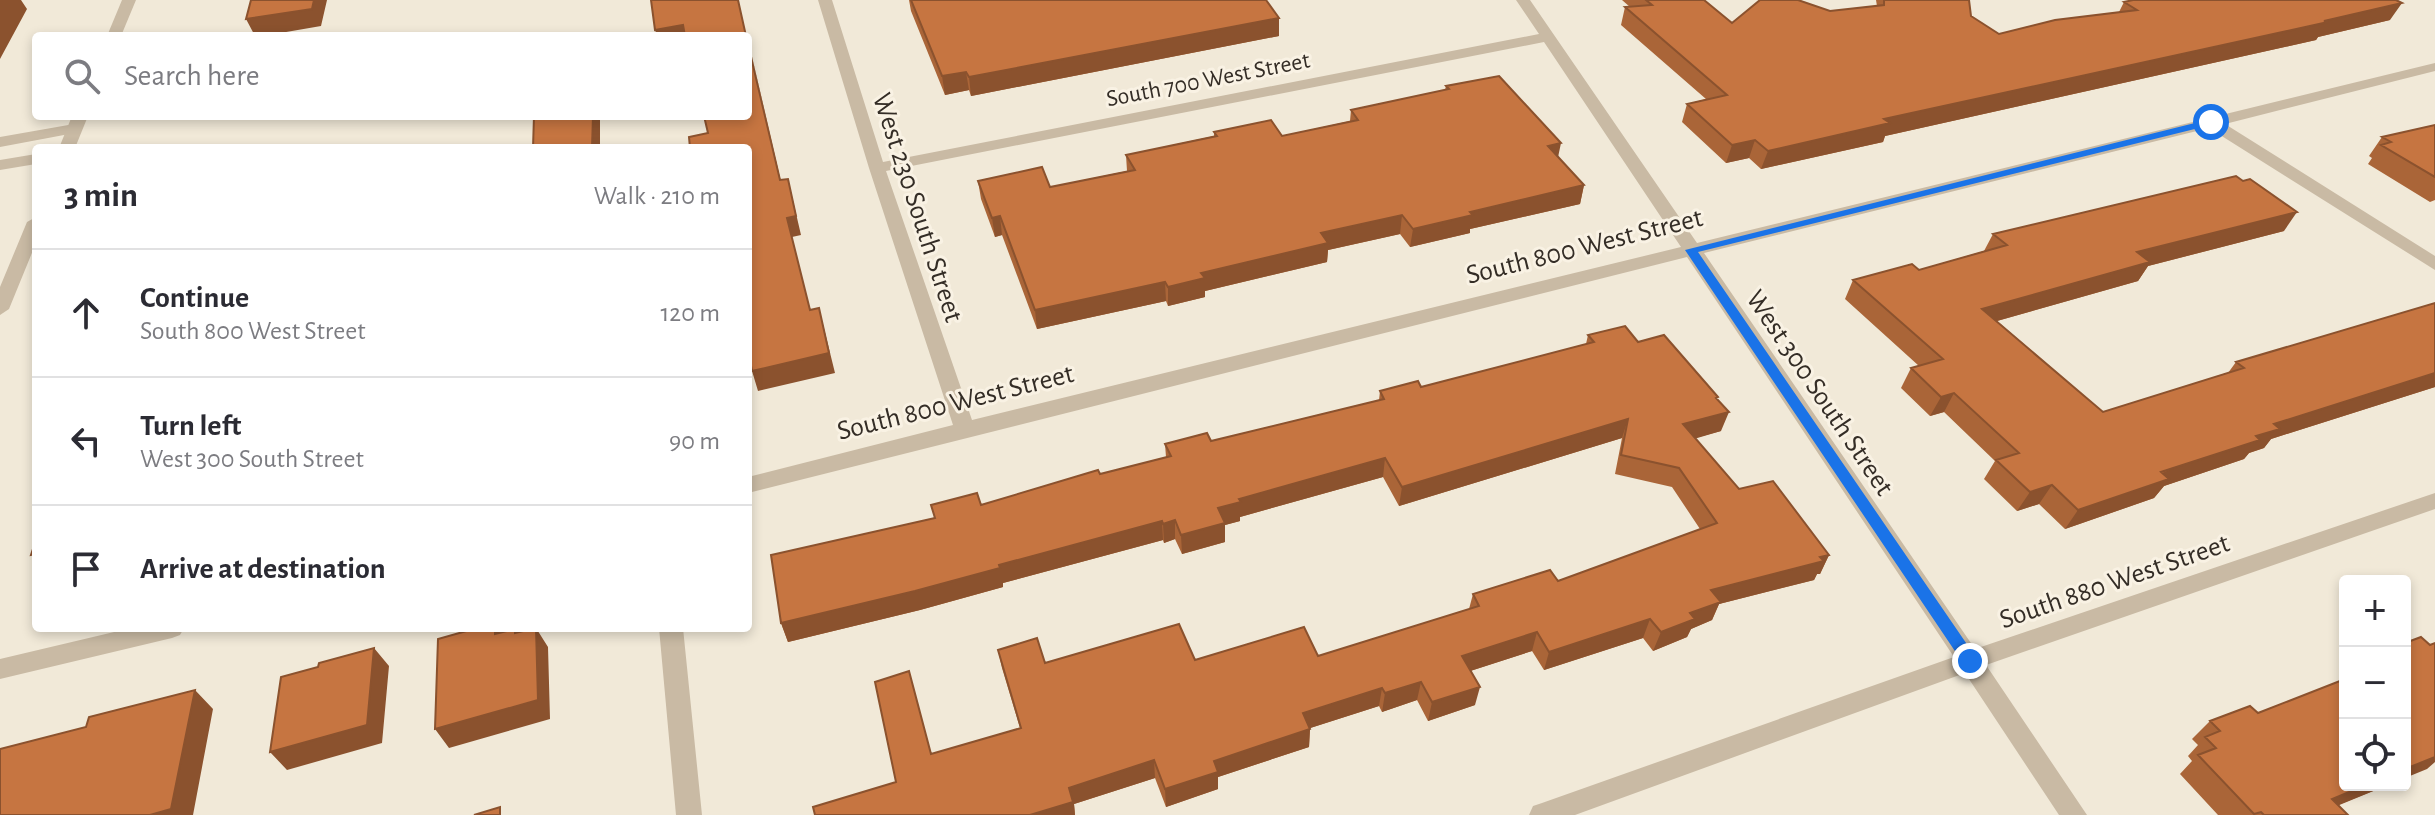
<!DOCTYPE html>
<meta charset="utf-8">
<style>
:root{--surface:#fff;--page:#f7f7f7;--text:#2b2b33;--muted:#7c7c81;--line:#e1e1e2}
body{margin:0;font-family:"Alegreya Sans",sans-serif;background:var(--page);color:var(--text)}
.controls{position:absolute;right:24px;bottom:24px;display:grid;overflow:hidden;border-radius:8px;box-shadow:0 4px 12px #0003}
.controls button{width:72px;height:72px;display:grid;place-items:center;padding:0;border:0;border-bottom:2px solid var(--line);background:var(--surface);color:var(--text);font:40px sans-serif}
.stop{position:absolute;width:24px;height:24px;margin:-18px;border:6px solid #1a73e8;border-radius:50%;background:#fff}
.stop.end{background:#1a73e8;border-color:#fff;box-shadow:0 2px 8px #0008}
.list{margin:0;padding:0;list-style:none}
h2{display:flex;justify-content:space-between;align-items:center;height:104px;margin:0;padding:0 32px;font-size:34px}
h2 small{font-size:26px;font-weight:400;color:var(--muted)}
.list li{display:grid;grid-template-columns:52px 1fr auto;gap:24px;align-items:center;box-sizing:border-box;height:128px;padding:0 32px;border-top:2px solid var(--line)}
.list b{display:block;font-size:30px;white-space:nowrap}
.list p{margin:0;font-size:26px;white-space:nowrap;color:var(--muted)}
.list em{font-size:26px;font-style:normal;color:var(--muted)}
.icon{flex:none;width:44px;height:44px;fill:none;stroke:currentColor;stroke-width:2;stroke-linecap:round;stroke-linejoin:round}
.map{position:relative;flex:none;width:2435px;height:815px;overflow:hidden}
.search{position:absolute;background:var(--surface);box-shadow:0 4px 12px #0003;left:32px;top:32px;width:720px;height:88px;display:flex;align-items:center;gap:20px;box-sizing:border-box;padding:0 28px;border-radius:8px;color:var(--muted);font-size:30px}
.panel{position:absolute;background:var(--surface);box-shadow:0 4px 12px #0003;left:32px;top:144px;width:720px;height:488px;border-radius:8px}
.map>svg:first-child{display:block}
</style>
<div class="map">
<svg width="2435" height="815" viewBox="0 0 2435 815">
<rect width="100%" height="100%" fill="#f1e9d8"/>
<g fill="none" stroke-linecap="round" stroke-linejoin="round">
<path fill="#c9baa4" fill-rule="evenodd" d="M74,124L82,129L80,132L0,147V137Z
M36,154V164L0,170V160Z"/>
<path fill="#c9baa4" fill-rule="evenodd" d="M818,0H832L883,162L1539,34L1516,0H1530L1697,243L2435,63V71L2225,124L2435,256V270L2209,128L1704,253L1975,649L2435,493V509L1986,665L2087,815H2059L1965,673L1575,815H1529L1533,806L1542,803L1954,657L1687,257L748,493V477L953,425L869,168ZM1544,42L1681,247L972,420L886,171Z
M131,628H184L180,635L172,638L0,679V659Z
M659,628H683L702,815H676Z"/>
<path fill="#c9baa4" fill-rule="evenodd" d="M122,0H136L121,36H107Z
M72,116H88L75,148H59Z
M36,217V243L9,309L0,315V287L27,222Z"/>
</g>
<path fill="#aa6538" d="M909,0H1266L1279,18V36L971,96L969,90L945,95L911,11Z
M1622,0H1704L1732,23L1877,6L1876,0H1969L1971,16L1999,34L2119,12L2124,2L2390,20L2318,37L2316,40L1885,136L1883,142L1761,169L1749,158L1726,163L1682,122L1687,104L1706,99L1621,25L1625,7H1630Z
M1446,86L1558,157L1584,185L1580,204L1470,229V233L1410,247L1400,234L1328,250L1327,262L1205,291V297L1168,306L1166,301L1037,329L1002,235L995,237L981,199L978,181L1050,187L1127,171L1126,155L1214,136V132L1282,136L1350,121L1351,110L1445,90Z
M2435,125V200L2430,202L2368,164L2372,158L2369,156L2382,137Z
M2284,231L2148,266L2138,281L1997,321L2103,412L2228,373L2236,362L2435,303V387L2271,439L2264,448L2249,453L2244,459L2164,486L2154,498L2065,529L2039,504L2017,511L1984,479L1995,461L1944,412L1930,416L1901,388L1911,368L1919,366L1845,299L1853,280L1919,270L1984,251L1993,234Z
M1588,335L1638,342L1717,400L1721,431L1695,438L1739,489L1829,555L1820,574H1817L1814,580L1719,604L1712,620L1691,629L1687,637L1653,651L1643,638L1544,670L1532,651L1470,671L1475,705L1428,721L1417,700L1382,712L1379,706L1310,728L1309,747L1218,777V789L1166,807L1155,778L1074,804L1075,815H815L896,782L931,754L1020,728L1002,668L998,650L1045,663L1318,656L1469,609L1473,594L1558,581L1700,529L1672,487L1615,474L1622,438L1399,506L1383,477L1240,517V521L1225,525V542L1182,554L1175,539L1164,543L1163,540L1003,583V587L920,610L788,642L781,623L981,505L1166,457L1165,444L1211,441L1379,400L1380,391L1421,387L1586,344Z
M2258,713L2345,785H2388L2338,805L2348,815H2218L2180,774L2192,761L2188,756L2198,745L2192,739L2210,721Z"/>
<path fill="#8b522e" d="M0,0H21L27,9L0,59Z
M314,0H327L321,26L263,36H255L246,19Z
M2402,3L2390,20L2318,37L2316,40L1885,136L1883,142L1761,169L1768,151L1884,119Z
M1279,18V36L971,96L969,77Z
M683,25L687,36H657L655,30Z
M748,40L785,199L780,180Z
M966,72L969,90L945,95L942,76Z
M593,116H600V148H592Z
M1755,140L1749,158L1726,163L1732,145Z
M1561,143L1557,162L1548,146Z
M788,179L801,235L792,237L787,218Z
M1584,185L1580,204L1470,229V233L1410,247L1413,229L1470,212Z
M2297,212L2284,231L2148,266L2138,281L1972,328L1982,309L2137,252Z
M1402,215L1400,234L1328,250L1327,262L1205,291V297L1168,306V287L1201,273L1321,233Z
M1000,216L1002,235L995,237L992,218Z
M1165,282L1166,301L1037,329L1035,310Z
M819,308L835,373L758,391L752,371Z
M2435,373V387L2271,439L2264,448L2249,453L2244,459L2164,486L2154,498L2065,529L2078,510L2274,424Z
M1954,393L1944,412L1930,416L1941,397Z
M1729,412L1721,431L1677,444L1683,424Z
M1628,419L1622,438L1399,506L1402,487Z
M1385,458L1383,477L1240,517V521L1225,525V542L1182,554L1181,535L1218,508L1239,499Z
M2052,485L2039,504L2017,511L2030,492Z
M1175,520V539L1164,543L1163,524Z
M1162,521L1163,540L1003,583V587L920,610L788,642L781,623Z
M1829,555L1820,574H1817L1814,580L1719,604L1712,620L1691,629L1687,637L1653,651L1661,632L1690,613L1711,590Z
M1650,619L1643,638L1544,670L1549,652Z
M495,628H499L508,642L495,634Z
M536,628L548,647L550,719L449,748L435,729Z
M1537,632L1532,651L1458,675L1462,656Z
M374,648L389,666L382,743L287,770L270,752Z
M1421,682L1417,700L1382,712L1385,693Z
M1480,687L1475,705L1428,721L1432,702Z
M1382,688L1379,706L1301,731L1303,713Z
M195,690L213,709L193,815H150Z
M1310,729L1309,747L1218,777V789L1166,807L1165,789L1214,761Z
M2435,757V762L2427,769L2405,778V769Z
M1154,760L1155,778L1074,804L1075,815H1030L1069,788Z
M2366,785H2388L2315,815L2332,799Z"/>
<path fill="#c67541" stroke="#8b522e" stroke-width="2" d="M251,0H314L312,9L246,19Z
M651,0H738L746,36H685L683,25L655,30Z
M911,0H1266L1279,18L969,77L966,72L942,76Z
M1646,0H1704L1732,23L1760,0H1798L1830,11L1884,5V0H1969L1971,16L1999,34L2055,20L2137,10L2124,2L2133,0H2396L2402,3L2324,21L2328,22L1884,119L1890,123L1768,151L1755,140L1732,145L1687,104L1727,95L1625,7L1652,5Z
M748,44L780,180L788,179L796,216L787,218L810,310L819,308L829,353L752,371L748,351V148H690L689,137L708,133L704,116H748Z
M1499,76L1561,143L1548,146L1584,185L1470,212L1473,215L1413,229L1402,215L1321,233L1328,243L1201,273L1205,278L1168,287L1165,282L1035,310L1000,216L992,218L978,181L1042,167L1050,187L1135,170L1126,155L1217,136L1214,132L1271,120L1282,136L1358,120L1351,110L1449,89L1446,86Z
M534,116H593L592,148H533Z
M2435,125V177L2381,145L2391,142L2382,137Z
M2236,176L2243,181L2250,179L2297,212L2137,252L2150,262L1982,309L2103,412L2244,368L2236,362L2435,303V373L2274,424L2280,429L2256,436L2260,440L2161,472L2169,479L2078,510L2052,485L2030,492L1996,460L2019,453L1954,393L1941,397L1911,368L1943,359L1853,280L1912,264L1919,270L2007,245L1993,234Z
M1625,326L1638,342L1664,335L1718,397L1716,398L1729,412L1683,424L1739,489L1773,481L1829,555L1820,557L1824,561L1711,590L1721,602L1690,613L1695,619L1661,632L1650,619L1549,652L1537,632L1462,656L1480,687L1432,702L1421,682L1385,693L1382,688L1303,713L1310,729L1214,761L1218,772L1165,789L1154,760L1069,788L1073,802L1030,815H815L813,807L896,782L875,682L909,671L931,754L1021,728L998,650L1037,638L1045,663L1179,624L1195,660L1304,627L1318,656L1479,606L1473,594L1550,570L1558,581L1717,523L1679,468L1621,455L1628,419L1402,487L1385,458L1239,499L1241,502L1218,508L1225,523L1181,535L1175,520L1163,524L1162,521L999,565L1000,568L915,591L781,623L771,555L935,518L931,505L977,493L981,505L1098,470L1100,474L1171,456L1165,444L1207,433L1211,441L1384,399L1380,391L1418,381L1421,387L1594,342L1588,335Z
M36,540V554L31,555Z
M477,628H495V634L515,629V633L536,628L538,700L435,729L438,639Z
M2421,637L2430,645L2435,643V757L2405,769V643Z
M374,648L367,725L270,752L281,677L318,667L319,663Z
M2345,679V785H2366L2332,799L2348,815H2264L2261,812L2254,814L2198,755L2216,748L2205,737L2220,731L2210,721L2250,706L2258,713Z
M195,690L171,809L150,815H0V749L86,727L89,717Z
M500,807V815H474Z"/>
<path fill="#1a73e8" d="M2211,119L2215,120V124L1698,252L1975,656V666H1965L1685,250Z"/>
<g text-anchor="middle" stroke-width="6" stroke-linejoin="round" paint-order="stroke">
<g font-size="24" fill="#342d26" stroke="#f9f2e4">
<text transform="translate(1208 79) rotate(-11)" y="8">South 700 West Street</text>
</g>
<g font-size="28" fill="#342d26" stroke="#f9f2e4">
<text transform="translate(919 207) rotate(72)" y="10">West 230 South Street</text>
<text transform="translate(1584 245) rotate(-14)" y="10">South 800 West Street</text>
<text transform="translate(1821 392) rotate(56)" y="10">West 300 South Street</text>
<text transform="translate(955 401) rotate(-14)" y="10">South 800 West Street</text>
<text transform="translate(2114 580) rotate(-19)" y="10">South 880 West Street</text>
</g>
</g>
</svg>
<div class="controls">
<button>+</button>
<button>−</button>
<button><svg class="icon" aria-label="locate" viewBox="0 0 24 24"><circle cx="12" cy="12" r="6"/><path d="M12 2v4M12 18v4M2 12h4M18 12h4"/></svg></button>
</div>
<div class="stop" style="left:2211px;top:122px"></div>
<div class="stop end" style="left:1970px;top:661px"></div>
<div class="search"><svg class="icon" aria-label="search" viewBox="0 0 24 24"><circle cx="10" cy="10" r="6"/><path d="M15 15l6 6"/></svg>Search here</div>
<section class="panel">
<h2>3 min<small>Walk · 210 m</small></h2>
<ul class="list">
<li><svg class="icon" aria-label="ahead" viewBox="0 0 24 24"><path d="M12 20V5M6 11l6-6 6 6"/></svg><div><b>Continue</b><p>South 800 West Street</p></div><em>120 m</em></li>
<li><svg class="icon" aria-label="left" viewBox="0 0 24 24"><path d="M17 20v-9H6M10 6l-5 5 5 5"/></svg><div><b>Turn left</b><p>West 300 South Street</p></div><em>90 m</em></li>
<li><svg class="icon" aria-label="arrive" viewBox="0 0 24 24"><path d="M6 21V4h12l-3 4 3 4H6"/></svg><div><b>Arrive at destination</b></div></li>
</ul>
</section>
</div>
